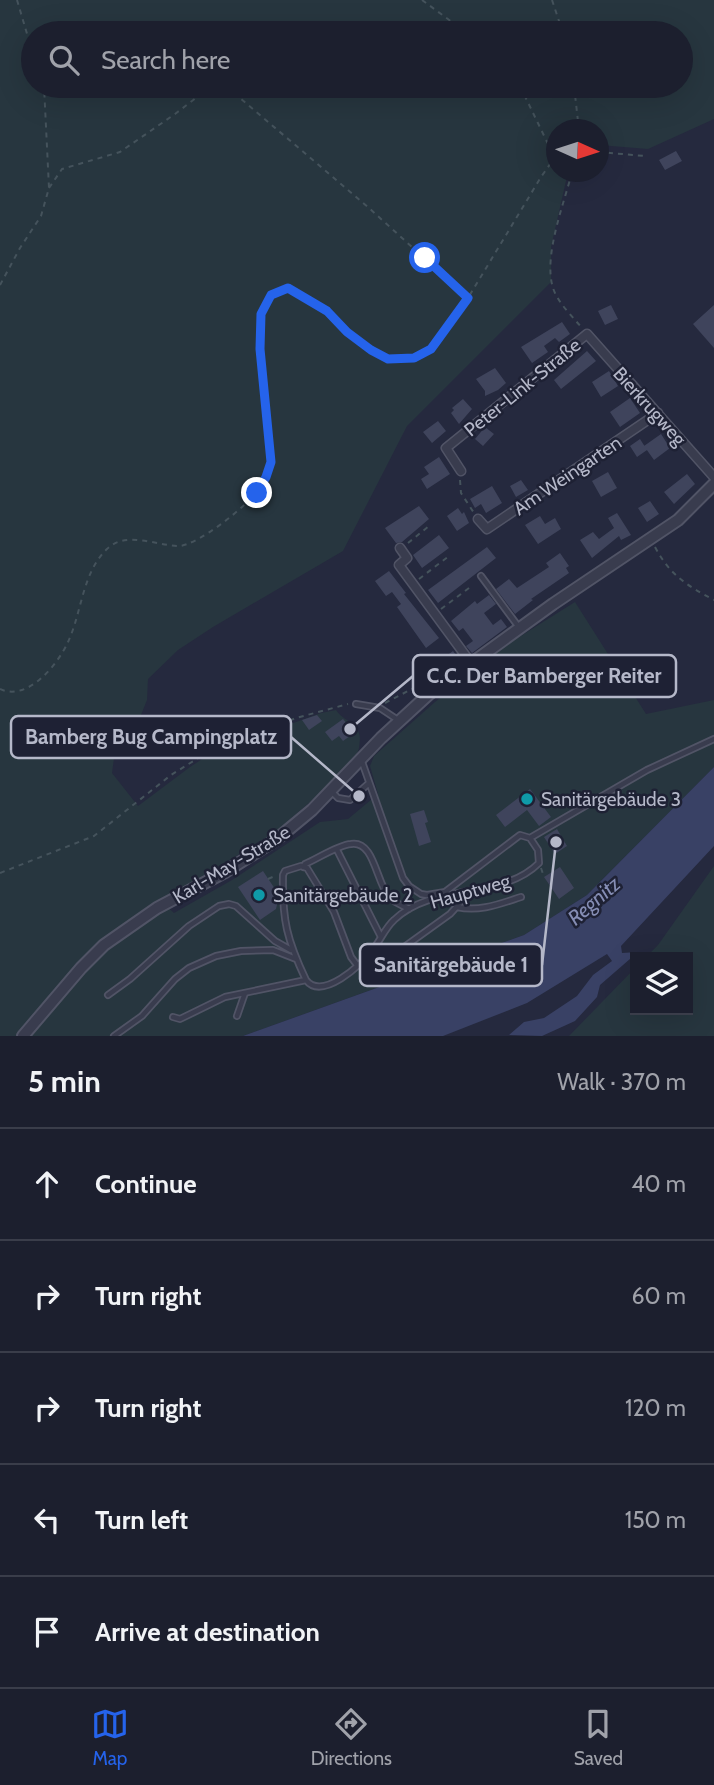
<!DOCTYPE html>
<meta charset="utf-8">
<style>
:root{--surface:#1c1f2e;--page:#252736;--text:#f1f3f6;--muted:#a0a2aa;--line:#3a3d4a;--accent:#2563eb}
body{margin:0;font-family:Cabin,sans-serif;background:var(--page);color:var(--text)}
.controls{position:absolute;right:21px;bottom:21px;display:grid;overflow:hidden;border-radius:0px;box-shadow:0 7px 28px #0002}
.controls button{width:63px;height:63px;display:grid;place-items:center;padding:0;border:0;border-bottom:2px solid var(--line);background:var(--surface);color:var(--text);font:35px sans-serif}
.compass{position:absolute;left:546px;top:119px;width:63px;height:63px;border-radius:50%;background:var(--surface);box-shadow:0 7px 28px #0002;rotate:93deg}
.stop{position:absolute;width:21px;height:21px;margin:-16px;border:5px solid #2563eb;border-radius:50%;background:#fff}
.stop.end{background:#2563eb;border-color:#fff;box-shadow:0 2px 7px #0008}
.list{margin:0;padding:0;list-style:none}
h2{display:flex;justify-content:space-between;align-items:center;height:91px;margin:0;padding:0 28px;font-size:30px}
h2 small{font-size:23px;font-weight:400;color:var(--muted)}
.list li{display:grid;grid-template-columns:46px 1fr auto;gap:21px;align-items:center;box-sizing:border-box;height:112px;padding:0 28px;border-top:2px solid var(--line)}
.list b{display:block;font-size:26px;white-space:nowrap}
.list em{font-size:23px;font-style:normal;color:var(--muted)}
.icon{flex:none;width:38px;height:38px;fill:none;stroke:currentColor;stroke-width:2;stroke-linecap:round;stroke-linejoin:round}
.map{position:relative;flex:none;width:714px;height:1036px;overflow:hidden}
.search{position:absolute;background:var(--surface);box-shadow:0 7px 28px #0002;left:21px;right:21px;top:21px;height:77px;display:flex;align-items:center;gap:18px;box-sizing:border-box;padding:0 24px;border-radius:38px;color:var(--muted);font-size:26px}
.sheet{height:651px;background:var(--surface)}
nav{display:flex;justify-content:space-around;align-items:center;box-sizing:border-box;height:98px;border-top:2px solid var(--line);background:var(--surface);font-size:19px;color:var(--muted)}
nav a{display:grid;justify-items:center;gap:4px}
nav .on{color:var(--accent)}
.map>svg:first-child{display:block}
</style>
<div class="map">
<svg width="714" height="1036" viewBox="0 0 714 1036">
<rect width="100%" height="100%" fill="#25293e"/>
<path fill="#27363f" fill-rule="evenodd" d="M0,0H714V119L648,149L599,145L598,130H556V172H568L551,247V282L407,426L343,551L213,627L178,650L148,679L147,700L139,720L115,751L112,773L138,806L190,767L213,752L321,713L336,710C343,721 360,723 360,739C359,746 360,749 356,755L323,791L273,834L161,901L174,913L232,880L320,822L348,819L378,794L370,766L374,756L435,702L500,649L575,602L646,714L714,700V767L587,895L524,935L243,1036H0ZM33,33H681V86H33Z
M714,866V1036H569L635,968V1010H688V957H646L658,945Z"/>
<path fill="#394165" d="M714,767V846L621,946L622,953L638,952L600,985L597,997L575,1021L542,1036L509,1035L524,1022L544,1018L577,996L593,975L612,961L607,954L527,1003L443,1036H243L524,935L587,895Z"/>
<path fill="#3f445c" d="M676,151L682,161L665,170L659,160Z
M611,305L618,319L605,325L598,311Z
M714,305V348L693,324Z
M562,322L570,334L559,342L555,338L544,346L548,352L532,363L521,347Z
M587,351L596,361L561,389L554,380Z
M495,368L506,383L498,390L485,396V391L476,379Z
M609,371L618,386L601,397L592,382Z
M630,398L640,413L620,427L610,412Z
M463,399L472,409L459,424L451,413L454,410L452,408Z
M438,421L446,431L432,443L423,432Z
M485,427L494,434L483,446L475,439Z
M661,434L670,448L654,460L644,446Z
M640,439L647,450L637,457L630,446Z
M439,457L450,474L427,489L421,479L429,474L424,467Z
M608,472L617,488L601,497L592,481Z
M687,474L695,484L674,504L664,492Z
M521,480L528,490L516,497L510,486Z
M492,486L502,503L486,513L481,504L475,508L470,499Z
M650,501L659,514L647,522L638,508Z
M419,506L429,519L402,542L396,543L385,528Z
M458,508L462,514L464,512L469,523L457,531L447,516Z
M617,513L631,535L621,540L619,536L592,558L580,540L593,532L599,539L614,528L608,518Z
M540,516L545,524L555,518L561,529L538,544L525,525Z
M439,535L449,548L422,568L413,555Z
M487,547L496,558L438,603L428,590Z
M560,553L569,566L566,568L569,573L531,599L533,600L515,614L496,589L509,579L517,588L549,567L546,563Z
M389,571L406,593L404,594L439,638L426,648L397,607L401,604L392,592L386,596L375,581Z
M489,595L496,604L484,613L493,625L501,619L507,627L472,653L466,646L473,641L463,628L459,631L451,621L475,601L477,604Z
M453,651L458,658L435,675L430,668Z
M317,715L322,721L309,730L302,720Z
M343,719L348,725L352,723L357,731L343,741L339,736L332,741L325,732Z
M530,789L551,817L539,826L527,810L505,827L496,815Z
M424,810L428,822L425,823L431,842L419,846L410,814Z
M557,829L567,846L555,854L544,837Z
M560,867L574,888L559,899L544,877Z
M263,871L275,889L273,891L278,900L276,909L260,920L238,887Z"/>
<g fill="none" stroke-linecap="round" stroke-linejoin="round">
<defs>
<path id="service" d="M481,576L518,626
M356,704L380,708L398,720
M361,759L403,878L409,886L421,894L427,895L445,892L520,835L530,838
M332,792L338,798L350,800L368,784
M530,838L647,770L714,739
M337,850L381,937
M303,867L305,864C317,859 338,845 351,844C375,840 376,884 390,898C395,903 404,906 409,909
M457,907C480,912 499,904 521,897
M400,950L450,914L470,892
M357,965L351,957L334,912L307,868L301,866L285,871L283,875C282,920 287,940 306,980C322,1001 361,965 372,951C380,941 385,928 394,920C433,882 501,901 539,863L538,850L530,838
M108,995L130,979L189,926L219,906L229,904L236,906L275,941L291,950
M237,1016L245,993
M173,1017L180,1019L225,997L306,980
M114,1036L142,1016L175,979L189,968L216,956L241,951L273,950L296,959"/>
<path id="minor" d="M461,471L446,448L587,334L714,477
M478,519L487,529L658,413
M400,548L407,558L399,565L471,663"/>
<path id="tertiary" d="M23,1036L81,968L104,945L157,908L225,872L277,839L312,810L381,738L429,694L553,604L678,520L714,484"/>
</defs>
<use href="#service" stroke="#515466" stroke-width="8"/>
<use href="#minor" stroke="#515466" stroke-width="11"/>
<use href="#tertiary" stroke="#515466" stroke-width="14"/>
<path stroke="#45535c" stroke-width="2" stroke-dasharray="5 5" stroke-linecap="butt" d="M17,0L33,54
M422,0L467,33
M552,0L563,33
M520,86L549,146L553,160L556,163
M574,86L579,130
M598,152L645,156
M572,172C564,204 543,256 553,288C558,303 572,316 582,328
M49,188L62,169L120,152L175,114L205,91L226,86L369,208L467,297
M0,285L20,248L41,216L49,188L44,86
M460,480L461,493L474,513
M408,543L429,526
M655,547C670,575 686,585 714,600
M419,579L449,556
M441,609L473,585
M0,689C28,702 58,664 68,642C82,612 82,573 107,549C126,530 157,546 179,546C198,545 246,507 257,491C264,483 267,473 271,462L260,349L261,314L271,295L288,288L327,311L347,332L371,350L388,359L414,358L431,349L468,298L541,177L553,160
M385,703L431,679L423,668
M541,868L544,877
M0,873L94,836L171,775L203,755L296,718L348,704
M268,879L275,876"/>
<use href="#service" stroke="#393c4e" stroke-width="4.5"/>
<use href="#minor" stroke="#393c4e" stroke-width="8"/>
<use href="#tertiary" stroke="#393c4e" stroke-width="10"/>
</g>
<g fill="none" stroke-linecap="round" stroke-linejoin="round">
<path stroke="#2563eb" stroke-width="9" d="M257,493L266,477L271,462L260,349L261,314L271,295L288,288L327,311L347,332L371,350L388,359L414,358L431,349L468,298L425,258"/>
</g>
<g fill="#0f9aa8" stroke="#1e2134" stroke-width="2.5">
<circle cx="527" cy="799" r="7"/>
<circle cx="259" cy="895" r="7"/>
</g>
<g text-anchor="middle" stroke-width="5" stroke-linejoin="round" paint-order="stroke">
<g font-size="19" fill="#b5b8c9" stroke="#1e2134">
<text transform="translate(522 387) rotate(-39)" y="7">Peter-Link-Straße</text>
<text transform="translate(650 406) rotate(48)" y="7">Bierkrugweg</text>
<text transform="translate(567 475) rotate(-34)" y="7">Am Weingarten</text>
<text transform="translate(231 864) rotate(-31)" y="7">Karl-May-Straße</text>
<text transform="translate(470 891) rotate(-16)" y="7">Hauptweg</text>
</g>
<g font-size="19" fill="#b5b8c9" stroke="#1e2134" text-anchor="start">
<text x="541" y="806">Sanitärgebäude 3</text>
<text x="273" y="902">Sanitärgebäude 2</text>
</g>
<g font-size="21" font-style="italic" fill="#858db4" stroke="#1e2134">
<text transform="translate(594 901) rotate(-41)" y="7">Regnitz</text>
</g>
</g>
<path fill="none" stroke="#b5b8c9" stroke-width="2.5" d="M350 729L413 676M359 796L291 737M556 842L542 965"/>
<g fill="#b5b8c9" stroke="#1e2134" stroke-width="2.5">
<circle cx="350" cy="729" r="7"/>
<circle cx="359" cy="796" r="7"/>
<circle cx="556" cy="842" r="7"/>
</g>
<g fill="#1e2134" stroke="#b5b8c9" stroke-width="2.5">
<rect x="413" y="655" width="263" height="42" rx="7"/>
<rect x="11" y="716" width="280" height="42" rx="7"/>
<rect x="360" y="944" width="182" height="42" rx="7"/>
</g>
<g font-size="21" text-anchor="middle" font-weight="bold" fill="#b5b8c9">
<text x="544" y="683">C.C. Der Bamberger Reiter</text>
<text x="151" y="744">Bamberg Bug Campingplatz</text>
<text x="451" y="972">Sanitärgebäude 1</text>
</g>
</svg>
<div class="controls">
<button><svg class="icon" aria-label="layers" viewBox="0 0 24 24"><path d="M12 4l9 5-9 5-9-5zM3 14l9 5 9-5"/></svg></button>
</div>
<svg class="compass" viewBox="-18 -18 36 36"><path d="M0-13l5 13h-10z" fill="#e53935"/><path d="M0 13l5-13h-10z" fill="#a0a2aa"/></svg>
<div class="stop" style="left:425px;top:258px"></div>
<div class="stop end" style="left:257px;top:493px"></div>
<div class="search"><svg class="icon" aria-label="search" viewBox="0 0 24 24"><circle cx="10" cy="10" r="6"/><path d="M15 15l6 6"/></svg>Search here</div>
</div>
<section class="sheet">
<h2>5 min<small>Walk · 370 m</small></h2>
<ul class="list">
<li><svg class="icon" aria-label="ahead" viewBox="0 0 24 24"><path d="M12 20V5M6 11l6-6 6 6"/></svg><div><b>Continue</b></div><em>40 m</em></li>
<li><svg class="icon" aria-label="right" viewBox="0 0 24 24"><path d="M7 20v-9h11M14 6l5 5-5 5"/></svg><div><b>Turn right</b></div><em>60 m</em></li>
<li><svg class="icon" aria-label="right" viewBox="0 0 24 24"><path d="M7 20v-9h11M14 6l5 5-5 5"/></svg><div><b>Turn right</b></div><em>120 m</em></li>
<li><svg class="icon" aria-label="left" viewBox="0 0 24 24"><path d="M17 20v-9H6M10 6l-5 5 5 5"/></svg><div><b>Turn left</b></div><em>150 m</em></li>
<li><svg class="icon" aria-label="arrive" viewBox="0 0 24 24"><path d="M6 21V4h12l-3 4 3 4H6"/></svg><div><b>Arrive at destination</b></div></li>
</ul>
</section>
<nav>
<a class="on"><svg class="icon" aria-label="map" viewBox="0 0 24 24"><path d="M3 6l6-2 6 2 6-2v14l-6 2-6-2-6 2zM9 4v14M15 6v14"/></svg>Map</a>
<a><svg class="icon" aria-label="directions" viewBox="0 0 24 24"><path d="M12 3l9 9-9 9-9-9zM9 14v-3h6M13 9l2 2-2 2"/></svg>Directions</a>
<a><svg class="icon" aria-label="saved" viewBox="0 0 24 24"><path d="M7 4h10v16l-5-4-5 4z"/></svg>Saved</a>
</nav>
